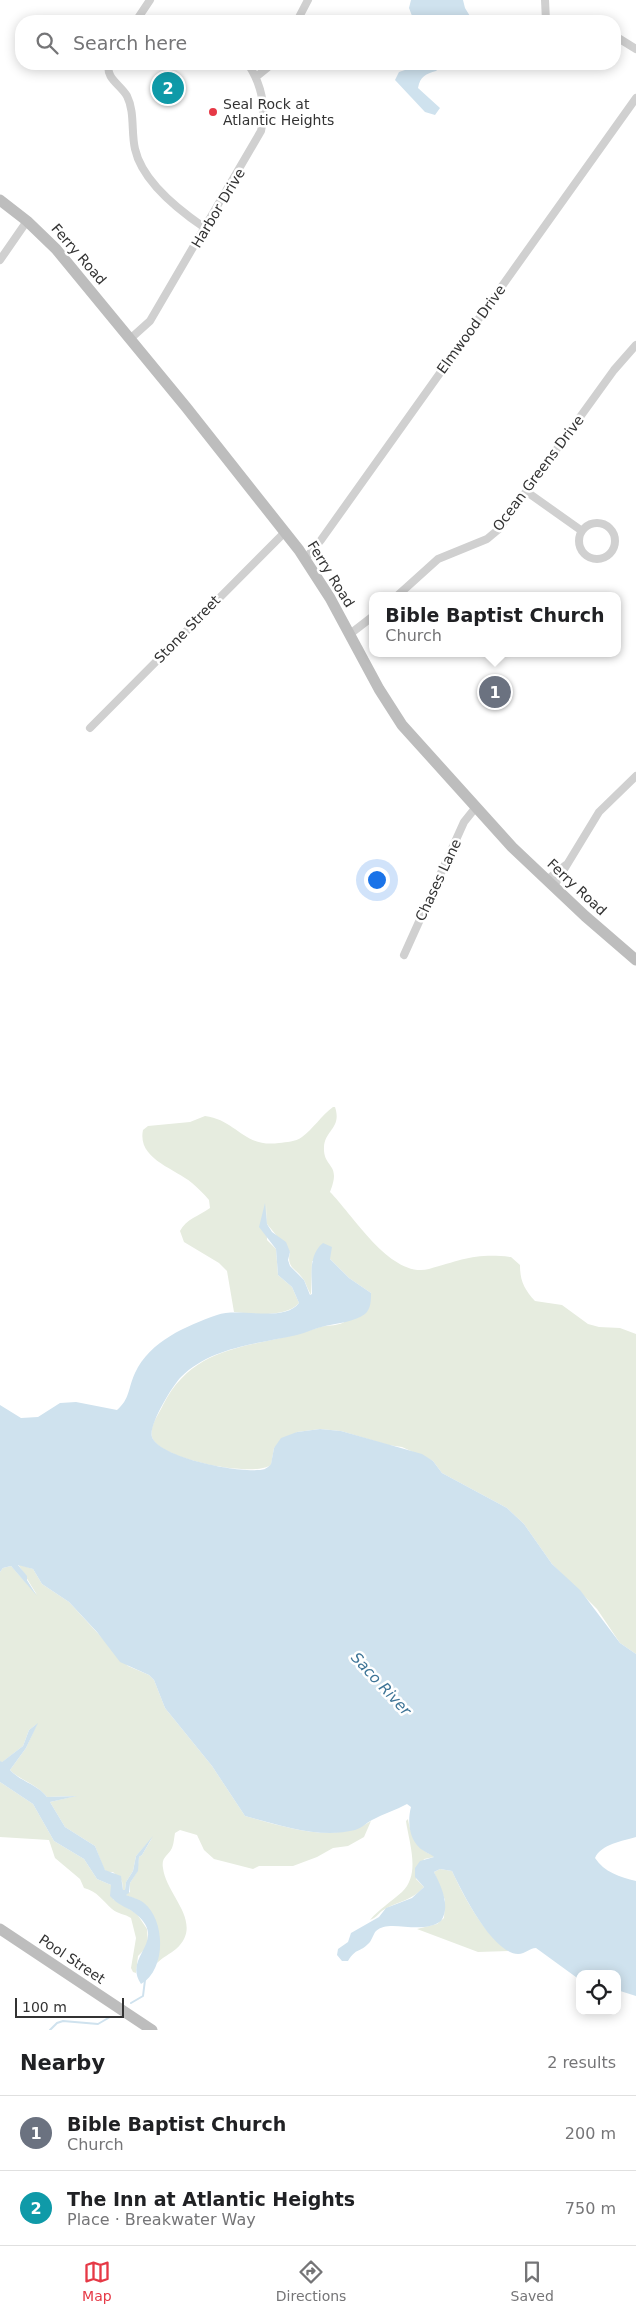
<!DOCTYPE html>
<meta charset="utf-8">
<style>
:root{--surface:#fff;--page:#f2f2f2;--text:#202124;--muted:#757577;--line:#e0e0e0;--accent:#e63946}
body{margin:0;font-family:"DejaVu Sans",sans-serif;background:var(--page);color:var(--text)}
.controls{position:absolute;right:15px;bottom:15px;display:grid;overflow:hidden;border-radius:10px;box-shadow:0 2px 12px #0003}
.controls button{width:45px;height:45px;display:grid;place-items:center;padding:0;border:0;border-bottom:1px solid var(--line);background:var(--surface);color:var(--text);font:25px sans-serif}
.scale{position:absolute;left:15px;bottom:12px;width:109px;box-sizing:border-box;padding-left:5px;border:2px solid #333;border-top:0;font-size:14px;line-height:18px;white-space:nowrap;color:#333;-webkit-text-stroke:4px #fff;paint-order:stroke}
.you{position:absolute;left:376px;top:879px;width:18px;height:18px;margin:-12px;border:4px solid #fff;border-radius:50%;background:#1a73e8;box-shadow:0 0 0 8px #1a73e833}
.badge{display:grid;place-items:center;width:32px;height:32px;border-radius:50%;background:var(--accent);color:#fff;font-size:16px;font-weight:700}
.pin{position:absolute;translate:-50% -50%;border:2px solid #fff;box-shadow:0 1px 5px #0006}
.popup{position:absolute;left:369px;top:592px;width:252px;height:65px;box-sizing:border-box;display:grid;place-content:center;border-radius:10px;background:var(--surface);filter:drop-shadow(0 1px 4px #0005);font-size:16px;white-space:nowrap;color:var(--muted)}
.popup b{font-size:19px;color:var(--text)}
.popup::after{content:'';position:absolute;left:50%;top:100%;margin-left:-10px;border:10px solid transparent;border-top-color:var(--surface)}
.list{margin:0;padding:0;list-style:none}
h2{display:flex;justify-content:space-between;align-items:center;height:65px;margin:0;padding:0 20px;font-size:21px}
h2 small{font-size:16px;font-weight:400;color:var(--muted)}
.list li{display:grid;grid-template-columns:32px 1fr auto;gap:15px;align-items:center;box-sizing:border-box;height:75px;padding:0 20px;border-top:1px solid var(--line)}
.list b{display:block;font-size:19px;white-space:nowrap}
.list p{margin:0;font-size:16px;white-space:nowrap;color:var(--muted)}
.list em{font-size:16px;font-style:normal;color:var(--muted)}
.icon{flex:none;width:28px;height:28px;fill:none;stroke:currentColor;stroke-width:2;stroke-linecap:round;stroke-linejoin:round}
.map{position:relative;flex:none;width:636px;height:2030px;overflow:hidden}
.search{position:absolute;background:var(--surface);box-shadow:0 2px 12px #0003;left:15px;right:15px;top:15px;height:55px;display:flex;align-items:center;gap:12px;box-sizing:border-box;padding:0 18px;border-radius:20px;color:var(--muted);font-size:19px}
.sheet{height:215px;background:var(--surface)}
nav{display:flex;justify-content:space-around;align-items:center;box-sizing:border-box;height:70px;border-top:1px solid var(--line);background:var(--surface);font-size:14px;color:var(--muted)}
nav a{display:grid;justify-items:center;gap:2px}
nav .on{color:var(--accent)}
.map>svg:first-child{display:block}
</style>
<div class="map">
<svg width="636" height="2030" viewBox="0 0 636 2030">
<rect width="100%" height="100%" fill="#fff"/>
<path fill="#e6ecdf" d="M333,1107H335C342,1128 325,1130 324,1147C323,1169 342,1162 330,1192C353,1215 391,1279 429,1269C462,1260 475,1253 511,1257L520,1265C520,1281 524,1289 535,1301L562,1305L588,1324L599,1327L620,1328L636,1334V1654L620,1643L597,1609L552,1564L524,1524L507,1508L442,1473L433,1461L402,1447L388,1445L341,1431L320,1429L297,1432L274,1448L271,1465C253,1478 158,1459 152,1437C149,1426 159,1414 163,1405C196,1339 260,1349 320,1327C328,1325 340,1326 346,1321C355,1314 363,1302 371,1293L349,1278L330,1259L312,1261L311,1295C308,1290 306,1284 304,1280C296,1268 286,1268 290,1252L267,1224L266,1203L267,1240L276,1249L278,1275L292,1287L299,1303C286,1318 252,1314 234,1312L227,1271L219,1263L184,1242L180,1231C186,1219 199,1216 210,1208L209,1200C204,1194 198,1188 192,1183C174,1168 137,1159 143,1130L148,1126L190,1122L205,1116C237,1120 243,1148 279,1143C287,1142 295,1142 302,1137C313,1129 321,1116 333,1107Z
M18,1564L33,1569L42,1584L69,1602L128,1666L149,1675L154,1680L165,1708L212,1766L245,1816C284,1826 334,1845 371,1821L364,1837L348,1846L333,1848L317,1857L293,1866H259L253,1869L214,1859L204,1850L197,1835L180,1830L175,1833C174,1838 174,1843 172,1848C168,1856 161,1857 163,1868C166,1895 205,1923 176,1949C170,1954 163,1957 157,1963L160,1942L136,1899L125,1895L130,1892V1883L137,1872L139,1857L142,1855L152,1838L136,1856L133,1871L126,1882L125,1890H123L122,1881L113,1872H107L104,1869L95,1846L65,1827L50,1802L76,1796L47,1797C37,1784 21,1781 10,1770L26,1748L37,1724L29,1730L23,1746L1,1763L0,1761V1572L3,1568L11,1566L37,1595Z
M0,1782L33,1804L54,1841L84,1859L97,1879L111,1885L113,1899L137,1914L147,1929L148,1943L146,1948L138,1956L136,1973L133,1972L131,1968L136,1938L131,1918C125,1914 118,1914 112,1909C103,1901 97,1891 84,1888L80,1879L55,1858L49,1840L0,1837Z
M408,1819C410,1833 418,1851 433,1855L434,1857L424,1859L416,1879L424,1887C413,1900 399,1901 385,1909C379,1912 378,1917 370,1920C379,1909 391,1902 402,1892C421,1874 409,1843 406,1821Z
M440,1869L452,1871C465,1899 483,1933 509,1951L478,1952L417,1929L437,1924L444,1918L445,1900L434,1872Z"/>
<path fill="#cfe2ee" d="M411,0H463L465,8L473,21H414L409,8Z
M412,64H443L436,71C426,74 420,76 418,88L440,108L435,115L425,112L395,80L399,72L408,69Z
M265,1203L267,1224L272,1232L286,1242L290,1252L288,1260L290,1266L304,1280L310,1295L312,1294C312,1276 308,1255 323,1243L332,1247L330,1259L349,1278L371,1293C371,1300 371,1309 365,1314C354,1322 338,1323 325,1326C315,1328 306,1333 297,1335C257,1344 211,1347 181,1377C172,1386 148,1426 152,1437C159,1458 245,1475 265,1469C265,1469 271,1465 271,1464L274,1448L281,1438L297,1432L320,1429L341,1431L422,1454L433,1461L442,1473L507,1508L524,1524L552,1564L580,1590L620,1643L636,1654V1837C623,1841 601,1844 595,1858C604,1872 620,1877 636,1881V1996L617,1990V1974H580V1980L536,1948C529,1948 526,1954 518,1954C492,1953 462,1892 452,1871L440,1869L434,1872C441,1886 451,1906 441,1921C420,1936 390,1918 376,1931C373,1934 372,1941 368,1944C359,1953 357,1947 348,1961H342L337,1955L338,1949L348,1942L351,1933L379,1917L386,1908L412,1898L424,1887L415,1877V1868L420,1861L434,1857C431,1854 428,1854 424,1851C409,1842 407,1822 411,1807L407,1804C396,1810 383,1814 372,1820C366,1823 362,1828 355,1830C319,1839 280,1825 245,1816L212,1766L165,1708L154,1680L149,1675L120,1662L97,1632L69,1602L42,1584L33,1569L18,1565L27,1576V1580L37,1596L11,1566L3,1568L0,1572V1405L21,1418L38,1417L60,1403L76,1402L117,1410C130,1399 128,1388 135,1373C150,1341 186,1326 217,1315C239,1307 284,1323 299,1303L292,1287L278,1275L276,1249L259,1227Z
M38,1723L26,1748L10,1770C21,1782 37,1784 47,1797L77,1796L50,1802L65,1827L95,1846L105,1870L121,1876L123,1890H125L126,1882L133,1871L136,1856L153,1836L142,1855L139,1857L138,1871L130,1883L129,1893L126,1895C131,1897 139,1899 144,1903C166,1921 166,1970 141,1984C122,1956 169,1942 136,1914C129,1908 120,1906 113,1899L110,1896L111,1885L97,1879L84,1859L54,1841L33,1804L0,1782V1761L2,1762L23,1746L29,1730Z"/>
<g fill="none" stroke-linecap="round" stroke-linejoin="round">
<path stroke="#cfe2ee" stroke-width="2" d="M131,2003L143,1996L145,1980
M50,2030L57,2023L63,2021L98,2024L110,2017"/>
<path stroke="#d0d0d0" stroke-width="8" d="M545,0L546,21
M136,21L150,0
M297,21L308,0
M615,36L636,49
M109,64C105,78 121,85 127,96C135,112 131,132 135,149C142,181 180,211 205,228
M256,77L272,64
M0,260L27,221
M130,339L150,321L261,131C267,108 261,83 248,64
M527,492L582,531
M579 541a18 18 0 1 1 36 0a18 18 0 1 1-36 0Z
M305,559L321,540L636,98
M397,596L438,559L487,539L499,529L614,370L636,345
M350,634L372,617
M90,728L285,532
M547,880L566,865
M554,886L599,812L636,776
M404,955L464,822L476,807"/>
<path stroke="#bdbdbd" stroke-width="11" d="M0,200L27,221L56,249L186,407L299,550L330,598L379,689L402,725L512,847L585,916L636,960
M0,1929L152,2030"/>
</g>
<circle fill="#e63946" stroke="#fff" stroke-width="2" cx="213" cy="112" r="5"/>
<g text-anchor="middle" stroke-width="5" stroke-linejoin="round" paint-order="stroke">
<g font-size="14" fill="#333" stroke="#fff" text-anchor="start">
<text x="223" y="109">Seal Rock at<tspan x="223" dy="16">Atlantic Heights</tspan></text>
</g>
<g font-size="14" fill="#333" stroke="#fff">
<text transform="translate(218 208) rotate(-59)" y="5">Harbor Drive</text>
<text transform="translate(79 254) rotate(49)" y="5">Ferry Road</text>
<text transform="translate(471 329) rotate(-54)" y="5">Elmwood Drive</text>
<text transform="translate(538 473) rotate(-53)" y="5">Ocean Greens Drive</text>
<text transform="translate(331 574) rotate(58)" y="5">Ferry Road</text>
<text transform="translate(187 629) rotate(-46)" y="5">Stone Street</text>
<text transform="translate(438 880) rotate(-65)" y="5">Chases Lane</text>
<text transform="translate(577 887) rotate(43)" y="5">Ferry Road</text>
<text transform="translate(72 1959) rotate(34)" y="5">Pool Street</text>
</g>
<g font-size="15" font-style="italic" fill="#3f7597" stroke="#fff">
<text transform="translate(381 1684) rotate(47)" y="5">Saco River</text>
</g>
</g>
</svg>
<div class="controls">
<button><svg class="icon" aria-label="locate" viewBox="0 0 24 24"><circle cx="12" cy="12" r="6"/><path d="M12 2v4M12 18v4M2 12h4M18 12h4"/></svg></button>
</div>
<div class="scale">100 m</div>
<div class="you"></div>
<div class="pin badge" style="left:495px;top:692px;background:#6b7280">1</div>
<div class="popup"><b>Bible Baptist Church</b>Church</div>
<div class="pin badge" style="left:168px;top:88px;background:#0f9aa8">2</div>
<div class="search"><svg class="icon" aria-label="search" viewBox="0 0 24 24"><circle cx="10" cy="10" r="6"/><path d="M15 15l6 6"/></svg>Search here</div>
</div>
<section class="sheet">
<h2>Nearby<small>2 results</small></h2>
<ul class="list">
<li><span class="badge" style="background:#6b7280">1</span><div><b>Bible Baptist Church</b><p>Church</p></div><em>200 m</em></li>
<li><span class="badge" style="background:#0f9aa8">2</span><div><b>The Inn at Atlantic Heights</b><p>Place · Breakwater Way</p></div><em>750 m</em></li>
</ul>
</section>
<nav>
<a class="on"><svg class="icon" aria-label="map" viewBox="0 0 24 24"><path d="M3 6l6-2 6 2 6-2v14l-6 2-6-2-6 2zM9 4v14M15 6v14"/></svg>Map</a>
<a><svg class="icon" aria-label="directions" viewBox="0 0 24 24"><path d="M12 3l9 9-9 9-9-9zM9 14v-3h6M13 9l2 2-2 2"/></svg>Directions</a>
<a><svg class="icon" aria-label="saved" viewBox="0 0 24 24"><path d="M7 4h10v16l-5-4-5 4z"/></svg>Saved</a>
</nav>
